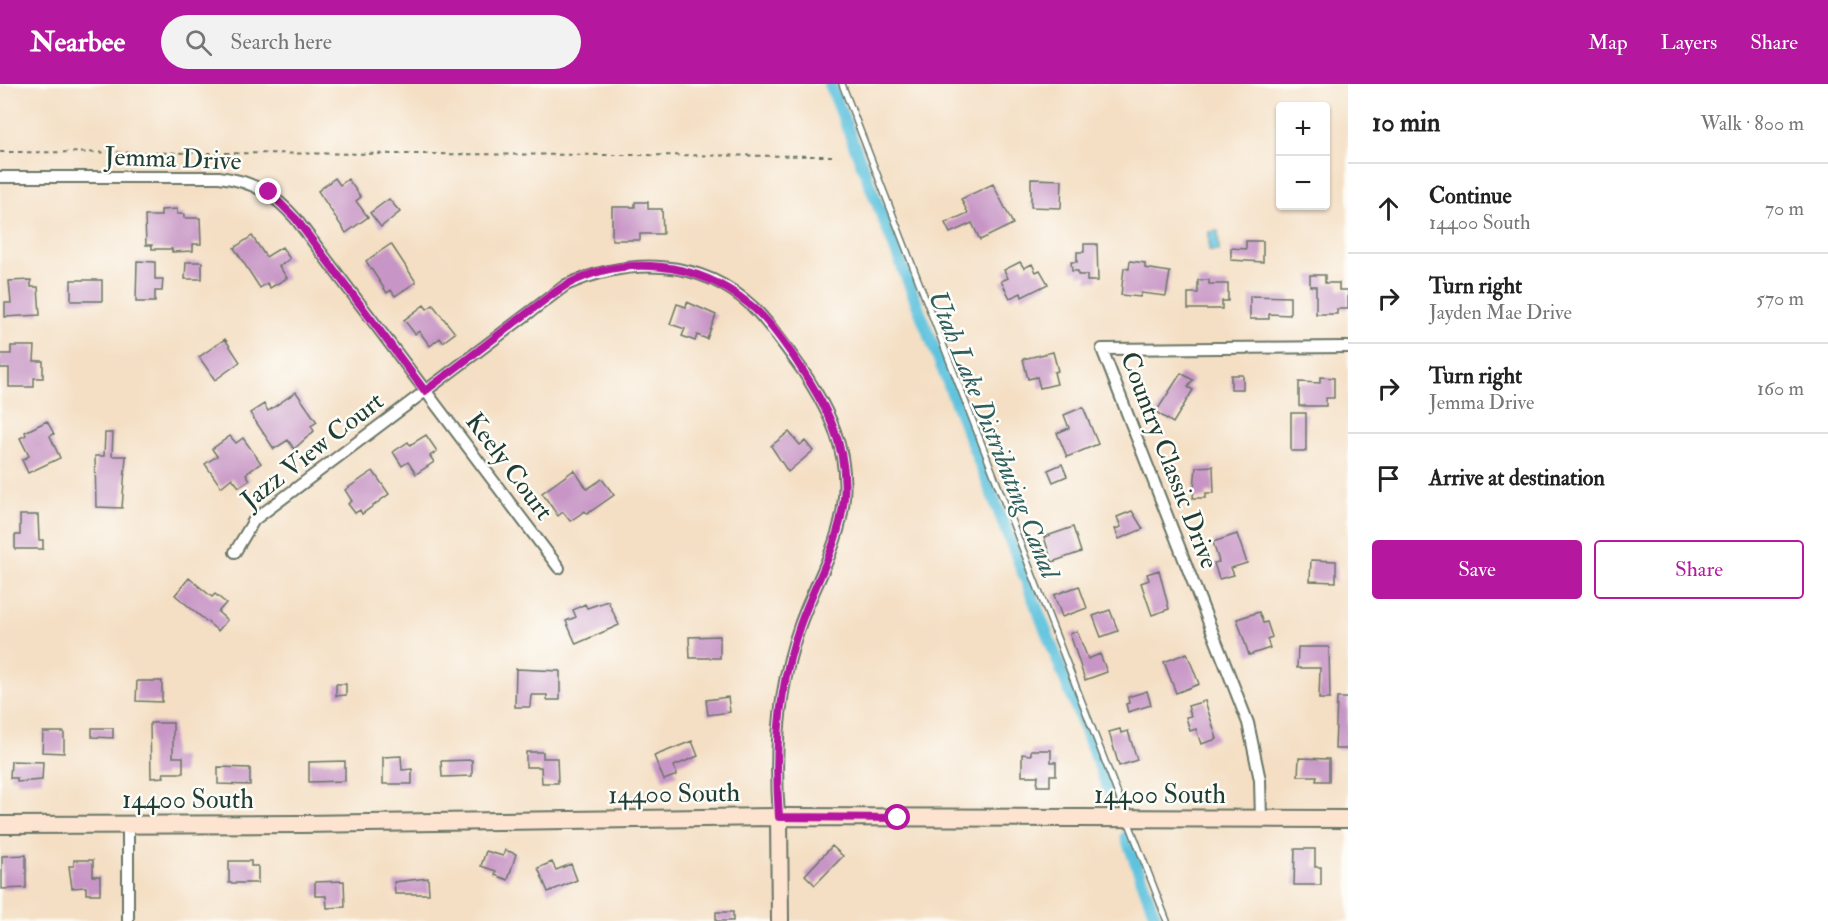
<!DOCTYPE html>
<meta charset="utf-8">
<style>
:root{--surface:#fff;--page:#f2f2f2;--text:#222;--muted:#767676;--line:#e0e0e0;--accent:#b5179e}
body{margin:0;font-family:"IM FELL Double Pica",serif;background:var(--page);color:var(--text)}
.controls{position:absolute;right:18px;top:18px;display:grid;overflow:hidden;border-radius:6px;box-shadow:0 2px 4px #0004}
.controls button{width:54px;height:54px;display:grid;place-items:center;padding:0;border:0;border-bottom:2px solid var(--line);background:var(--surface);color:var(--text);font:30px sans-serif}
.stop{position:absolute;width:18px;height:18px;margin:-14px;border:4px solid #b5179e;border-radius:50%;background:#fff}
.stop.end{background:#b5179e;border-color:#fff;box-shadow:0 2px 6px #0008}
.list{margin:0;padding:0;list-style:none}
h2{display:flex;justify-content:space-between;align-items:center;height:78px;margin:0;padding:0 24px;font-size:26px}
h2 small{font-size:20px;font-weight:400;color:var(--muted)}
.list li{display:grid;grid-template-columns:39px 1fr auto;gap:18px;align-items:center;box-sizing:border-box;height:90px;padding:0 24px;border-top:2px solid var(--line)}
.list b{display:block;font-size:22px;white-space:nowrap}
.list p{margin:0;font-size:20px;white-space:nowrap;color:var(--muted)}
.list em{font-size:20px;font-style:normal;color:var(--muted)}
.actions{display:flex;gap:12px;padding:18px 24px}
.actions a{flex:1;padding:14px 0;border:2px solid var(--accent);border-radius:6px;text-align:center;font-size:21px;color:var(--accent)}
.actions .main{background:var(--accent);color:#fff}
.icon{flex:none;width:33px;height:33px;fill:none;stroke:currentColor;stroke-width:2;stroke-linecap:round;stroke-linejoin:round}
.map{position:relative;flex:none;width:1348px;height:837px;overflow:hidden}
header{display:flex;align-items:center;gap:36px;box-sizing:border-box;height:84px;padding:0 30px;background:var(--accent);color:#fff}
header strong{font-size:28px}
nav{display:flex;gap:33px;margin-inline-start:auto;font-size:21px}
.search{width:420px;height:54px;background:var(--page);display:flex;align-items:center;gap:15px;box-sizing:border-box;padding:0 21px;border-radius:33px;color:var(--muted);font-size:22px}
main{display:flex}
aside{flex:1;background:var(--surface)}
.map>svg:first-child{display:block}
</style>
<header>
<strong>Nearbee</strong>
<div class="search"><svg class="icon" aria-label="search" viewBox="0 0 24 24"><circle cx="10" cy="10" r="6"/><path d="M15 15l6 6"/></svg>Search here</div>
<nav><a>Map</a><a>Layers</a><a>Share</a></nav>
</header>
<main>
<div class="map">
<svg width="1348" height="837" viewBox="0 0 1348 837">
<rect width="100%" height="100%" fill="#fdfcf7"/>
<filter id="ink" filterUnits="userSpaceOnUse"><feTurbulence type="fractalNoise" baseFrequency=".0167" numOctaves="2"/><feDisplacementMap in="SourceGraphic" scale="12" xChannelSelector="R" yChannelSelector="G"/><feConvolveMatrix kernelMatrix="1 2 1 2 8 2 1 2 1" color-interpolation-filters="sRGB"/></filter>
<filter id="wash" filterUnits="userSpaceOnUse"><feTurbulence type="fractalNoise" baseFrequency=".008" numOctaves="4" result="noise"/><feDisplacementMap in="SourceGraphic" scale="24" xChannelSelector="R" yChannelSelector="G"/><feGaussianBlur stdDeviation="1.35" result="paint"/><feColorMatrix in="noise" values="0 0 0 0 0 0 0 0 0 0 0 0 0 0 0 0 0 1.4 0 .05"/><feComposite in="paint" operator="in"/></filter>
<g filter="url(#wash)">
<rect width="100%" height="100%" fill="#f4dfc4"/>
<path fill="#60c3de" stroke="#408089" stroke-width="1.5" d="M1218,147L1219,167H1209V148Z"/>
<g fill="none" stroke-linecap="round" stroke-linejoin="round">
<path stroke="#60c3de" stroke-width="12" d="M830,0L1113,717
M1126,753L1157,837"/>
</g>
<g id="blocks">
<path fill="#c896c6" d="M335,94L340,101L348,95L361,113L356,117L368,133L346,149L318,107Z
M1031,95L1062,96L1061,124L1031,123Z
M993,100L1013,140L980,156L972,139L950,149L945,139L968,129L961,115Z
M389,115L400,128L381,143L370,129Z
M635,118H648V125H662L663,150H640V156H612V123H635Z
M177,125V130H184V134H200L201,160H193V167L172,168V165H152V161H146L145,132H161V126Z
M252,152L266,173L282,163L290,175L279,182L287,194L270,204L267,199L260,204L234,164Z
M1246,157H1263V178L1231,176V164L1246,165Z
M391,160L416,198L395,212L391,206L387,209L366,177Z
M1084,160H1097L1098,197H1087V191H1078V187H1072L1071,178H1077V168H1084Z
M137,177L155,178V195H163L162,207H155V218H136Z
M1130,177L1145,179V184L1170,188L1166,212L1141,209L1140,213L1121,211L1124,184L1129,185Z
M186,178H202V195H185Z
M1020,178L1024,184L1032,180L1036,188L1040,186L1048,200L1022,213L1021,209L1010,214L1001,197L1008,194L1004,186Z
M1310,191H1325V199H1339V206H1348V225H1337V230H1316V202H1310Z
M31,196V203H38L40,231L5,233V219H11L9,197Z
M71,196H102V217H71Z
M1198,196H1209V200H1228V217H1222V225H1188V209H1198Z
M1250,212L1290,213V231L1269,230V235H1250Z
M687,218L716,231L707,255L697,251L695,257L682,252L685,245L670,240L677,220L686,223Z
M424,221L427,225L433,221L455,249L443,258L440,254L430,262L419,247L415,250L404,236Z
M225,255L240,278L215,296L199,273Z
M11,262H35L34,277H43V294H34V303H9V284H0V270H11Z
M1053,268L1058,287L1054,288L1057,300L1040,304L1037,293L1028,295L1023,275Z
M1181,289L1193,296L1188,303L1193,306L1173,339L1156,328Z
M1231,291H1243V305H1231Z
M1320,293L1334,294V314H1326V322H1299V298L1320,299Z
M296,308L317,338L311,342L314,347L294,365L288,356L274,365L250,329L264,320L268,327Z
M1083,323L1098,360L1067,373L1057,349L1069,344L1064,331Z
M1291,329H1306V367H1291Z
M47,337L54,350L50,352L60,374L28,389L22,376L29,372L20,354L26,351L25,348Z
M789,348L800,361L805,357L813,367L788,388L771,362Z
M105,349H113L112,372H126L122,424L96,423L95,372H104Z
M426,351L437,367L430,372L434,378L416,390L408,378L402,382L393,368L408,358L410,361Z
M230,352L236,359L243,354L261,379L246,390L250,396L239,403L232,394L221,403L205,380L217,372L212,365Z
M1062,380L1067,392L1053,398L1048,386Z
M1213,382L1214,409H1206V414H1193L1196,383Z
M574,386L587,405L602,395L614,411L587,430L585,427L570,437L563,428L558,432L542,409Z
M373,387L389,410L362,430L360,426L355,429L348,420L352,417L345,406Z
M1132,427L1143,445L1119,455L1115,445L1121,443L1117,433Z
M20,431H38L39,456H43V465H15V451H20Z
M1073,443L1081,468L1052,478L1044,453Z
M1237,450L1247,479L1231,484L1234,491L1219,495L1214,479L1219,478L1213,458Z
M1311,476L1336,477V498L1310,497Z
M1159,486L1169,525L1152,531L1141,499L1149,496L1147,490Z
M189,494L212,513L215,510L226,519L218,528L227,536L218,547L175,511Z
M1079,502L1087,524L1062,533L1054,511Z
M608,517L619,541L576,560L566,537L576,533L573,526L585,520L587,524Z
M1110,526L1118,547L1101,553L1093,532Z
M1259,528L1263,539L1267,538L1272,553L1267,555L1270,564L1249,571L1237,535Z
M1077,547L1088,575L1100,570L1107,588L1085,596L1070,550Z
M720,552V574H690L689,553Z
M1298,563H1329L1330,615H1319L1320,584H1297Z
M1187,569L1199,600L1176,609L1164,578Z
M516,585L560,587V616H547V611H531L530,623H515Z
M137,597H162V618L136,617Z
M336,600H346V611L336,612Z
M1147,607L1151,621L1128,628L1126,620L1129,619L1128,613Z
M728,613L730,628L708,631L706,616Z
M1337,614H1348V665H1335Z
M1205,617L1217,655L1201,660L1196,645L1190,647L1186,633L1191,632L1188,622Z
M150,639H173V673H183V689H163L164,693L151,694Z
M92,644H113V654L92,653Z
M1120,645L1121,649L1128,647L1137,676L1119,682L1109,648Z
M43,648H64V669L42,668Z
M692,657L698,672L674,682L677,691L664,696L654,672Z
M1031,666H1051V678H1056V691H1050V702H1037L1038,692H1022V670L1031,671Z
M526,668H543V674H557L558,699H542L541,683H526Z
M401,672L402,686L412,685V700H383V673Z
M1299,674L1329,675V697H1316L1317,692H1298Z
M472,676V692L442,693L441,677Z
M11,677L43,678L42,696L17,698V694H10Z
M345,677V697L309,698V678Z
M218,683L250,684V701L218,700Z
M832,762L843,772L815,801L805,791Z
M1295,765H1315V783H1321V801H1294Z
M505,766L516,770L508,796L495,791L496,787L481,782L486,767L503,772Z
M26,771V804L2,805V772Z
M74,776H93V792H100V810H86V803L72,804L69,782H74Z
M229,777H251V782H258V799H229Z
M552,778L556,786L571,780L577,796L548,808L538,784Z
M428,794L429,810H395L394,798Z
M344,797L345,823L327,824L326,812H315V798Z
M716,828H733V837H716Z"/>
</g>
</g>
<g filter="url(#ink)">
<use href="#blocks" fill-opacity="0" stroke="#6a7666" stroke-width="1.5"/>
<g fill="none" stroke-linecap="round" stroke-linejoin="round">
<defs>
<path id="lane" d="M842,0L1167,837"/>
<path id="street" d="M0,93H219C253,97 274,110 296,135L559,484
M235,468L254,436L566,201C629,174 700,173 753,223C772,242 787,265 803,287C829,327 848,364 844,413C841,459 815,499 800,541C778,603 774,668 779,733
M1261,736L1260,696L1248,639L1102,265L1348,263
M128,837V741"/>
<path id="secondary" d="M779,733L780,837
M0,741L302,740L779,733L1348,735"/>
</defs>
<use href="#lane" stroke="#6a7666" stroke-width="8"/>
<use href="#street" stroke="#6a7666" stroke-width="14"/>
<use href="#secondary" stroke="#6a7666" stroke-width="20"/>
<path stroke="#6a7666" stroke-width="2" stroke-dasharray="4.5 4.5" stroke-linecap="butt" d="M0,68L832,72"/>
<use href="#lane" stroke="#fff" stroke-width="5"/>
<use href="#street" stroke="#fff" stroke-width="10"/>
<use href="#secondary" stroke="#fde4d1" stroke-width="16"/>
</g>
</g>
<g fill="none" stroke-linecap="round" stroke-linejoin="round" filter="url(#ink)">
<path stroke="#b5179e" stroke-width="8" d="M269,108L296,135L425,307C455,285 484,262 514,239C531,227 548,212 566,201C625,169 698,178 749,220C767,234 781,255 794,273C823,318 849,358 844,414C840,459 815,499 800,541C778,603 774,668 779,733L898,734"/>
</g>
<g text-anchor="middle" stroke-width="5" stroke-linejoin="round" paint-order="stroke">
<g font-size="26" fill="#1f3d34" stroke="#fdfcf7">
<text transform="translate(173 74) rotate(2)" y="9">Jemma Drive</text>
<text transform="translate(312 366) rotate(-38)" y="9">Jazz View Court</text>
<text transform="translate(1170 376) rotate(69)" y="9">Country Classic Drive</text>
<text transform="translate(510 382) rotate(53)" y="9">Keely Court</text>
<text transform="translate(674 709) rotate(-1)" y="9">14400 South</text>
<text x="1160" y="719">14400 South</text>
<text x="188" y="724">14400 South</text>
</g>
<g font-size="27" font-style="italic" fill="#2f5e5e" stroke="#fdfcf7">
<text transform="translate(994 350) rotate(68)" y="9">Utah Lake Distributing Canal</text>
</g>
</g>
</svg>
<div class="controls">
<button>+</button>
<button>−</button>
</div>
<div class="stop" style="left:898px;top:734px"></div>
<div class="stop end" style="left:269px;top:108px"></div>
</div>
<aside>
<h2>10 min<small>Walk · 800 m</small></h2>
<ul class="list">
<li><svg class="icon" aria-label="ahead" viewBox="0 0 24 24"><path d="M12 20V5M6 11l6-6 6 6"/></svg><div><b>Continue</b><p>14400 South</p></div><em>70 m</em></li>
<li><svg class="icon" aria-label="right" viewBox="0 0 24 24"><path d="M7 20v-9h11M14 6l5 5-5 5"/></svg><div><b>Turn right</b><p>Jayden Mae Drive</p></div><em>570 m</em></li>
<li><svg class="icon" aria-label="right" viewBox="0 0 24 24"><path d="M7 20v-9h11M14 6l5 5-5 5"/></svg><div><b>Turn right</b><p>Jemma Drive</p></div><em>160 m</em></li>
<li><svg class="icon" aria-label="arrive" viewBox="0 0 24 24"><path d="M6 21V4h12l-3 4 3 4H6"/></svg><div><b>Arrive at destination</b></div></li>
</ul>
<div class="actions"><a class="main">Save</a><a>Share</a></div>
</aside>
</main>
